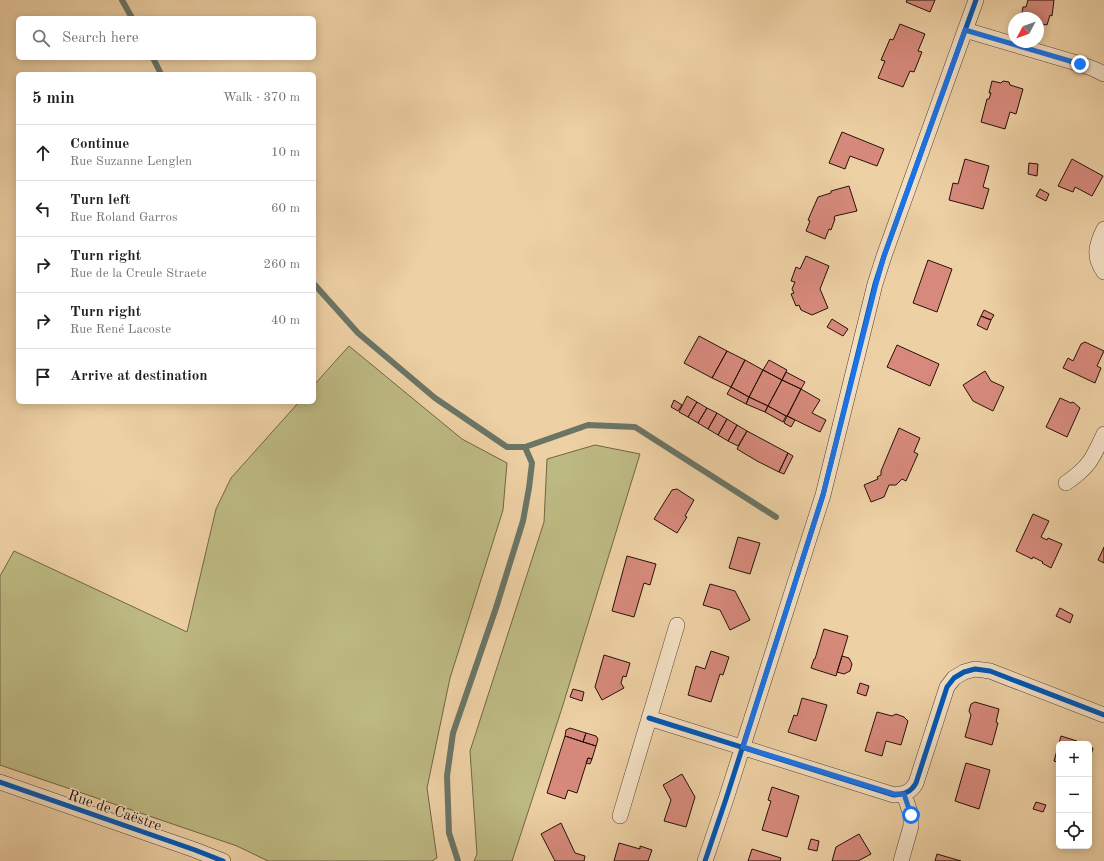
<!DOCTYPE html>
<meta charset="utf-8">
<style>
:root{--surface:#fff;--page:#f2f2f2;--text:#202124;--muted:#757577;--line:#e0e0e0}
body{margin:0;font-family:"Old Standard TT",serif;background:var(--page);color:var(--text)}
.controls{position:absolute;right:12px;bottom:12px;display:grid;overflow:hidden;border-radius:6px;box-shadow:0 2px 10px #0003}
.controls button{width:36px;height:36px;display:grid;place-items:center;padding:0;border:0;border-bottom:1px solid var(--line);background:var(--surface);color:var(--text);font:20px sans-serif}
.compass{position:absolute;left:1008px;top:12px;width:36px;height:36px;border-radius:50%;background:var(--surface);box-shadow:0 2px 10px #0003;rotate:229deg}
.stop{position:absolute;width:12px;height:12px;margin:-9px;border:3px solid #1a73e8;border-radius:50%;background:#fff}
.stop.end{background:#1a73e8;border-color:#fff;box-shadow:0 1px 4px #0008}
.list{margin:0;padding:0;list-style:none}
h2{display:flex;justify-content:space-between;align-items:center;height:52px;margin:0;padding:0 16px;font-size:17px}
h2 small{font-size:13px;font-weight:400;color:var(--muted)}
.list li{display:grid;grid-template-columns:26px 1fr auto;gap:12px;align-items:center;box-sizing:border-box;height:56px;padding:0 16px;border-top:1px solid var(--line)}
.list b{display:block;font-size:15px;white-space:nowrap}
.list p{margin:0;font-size:13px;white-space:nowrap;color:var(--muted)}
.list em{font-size:13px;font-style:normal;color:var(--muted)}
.icon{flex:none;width:22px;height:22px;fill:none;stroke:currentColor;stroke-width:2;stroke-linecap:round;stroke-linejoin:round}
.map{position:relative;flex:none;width:1104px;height:861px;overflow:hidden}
.search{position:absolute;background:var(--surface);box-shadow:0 2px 10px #0003;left:16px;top:16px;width:300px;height:44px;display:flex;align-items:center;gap:10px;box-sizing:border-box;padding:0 14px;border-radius:6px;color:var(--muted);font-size:15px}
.panel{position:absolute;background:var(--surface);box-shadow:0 2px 10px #0003;left:16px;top:72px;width:300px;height:332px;border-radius:6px}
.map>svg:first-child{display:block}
</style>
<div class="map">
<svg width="1104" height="861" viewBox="0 0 1104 861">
<rect width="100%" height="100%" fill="#edd0a4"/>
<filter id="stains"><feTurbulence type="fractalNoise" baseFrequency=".005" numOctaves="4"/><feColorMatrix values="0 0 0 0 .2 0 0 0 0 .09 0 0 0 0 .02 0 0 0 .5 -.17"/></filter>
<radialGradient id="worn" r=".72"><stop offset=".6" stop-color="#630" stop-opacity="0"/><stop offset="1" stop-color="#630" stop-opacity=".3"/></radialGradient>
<path fill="#bdb982" stroke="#726544" d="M349,346L462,439L507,463L503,510L450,678L427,788L437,858L432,861H268L237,846L0,765V576L14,551L187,632L216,509L231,478L299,402H314V385Z
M595,445L640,454L562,708L512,861H474L477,854L470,751L544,522L547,459Z"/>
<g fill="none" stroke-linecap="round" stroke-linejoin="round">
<path stroke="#6b7566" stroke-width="6" d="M122,0L132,18
M153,58L161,74
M314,284L358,333L435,398L507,447H525L588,425L635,427L776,517
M458,861L449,833L447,776L453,733L496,608L523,521L529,488L532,463L525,447"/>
</g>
<path fill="#d78a7c" stroke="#271107" d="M907,0H935L930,12L906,2Z
M1028,0H1054L1052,16L1050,15L1047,25L1038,23V18H1021L1023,7H1026Z
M900,24L925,34L918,51L922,52L914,72L910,71L903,87L878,78L885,61L881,60L890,39L893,40Z
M992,81L1001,83L1003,81L1009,82L1010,85L1023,89L1016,114L1010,112L1005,129L981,122L987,99H989L991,93H989Z
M842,132L884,149L877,166L850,156L845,169L829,163Z
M965,159L989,166L983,187L989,189L983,209L949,200L953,183L958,184Z
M1072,159L1103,176L1092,196L1075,187L1073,192L1058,186Z
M1029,163L1038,164L1037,176L1028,174Z
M849,186L857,211L835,216L834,219H835L831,230L829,229L825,239L806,231L810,221L808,220L818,197L831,193V191Z
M1040,189L1049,194L1046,201L1036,196Z
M806,256L829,266L820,289L828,308L812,315L801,310L799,305L796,306L791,294L794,293L792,289L795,282L791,281L796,267L800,269Z
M928,260L952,269L937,312L913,303Z
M984,310L994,315L991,320L981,316Z
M981,316L991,320L987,330L977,325Z
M832,319L848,329L843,336L827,327Z
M699,336L727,351L712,378L684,363Z
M1085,342L1104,351L1097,366L1101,368L1095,383L1063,368L1068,358L1073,361L1081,344Z
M897,345L939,364L930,386L887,367Z
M727,351L745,360L731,387L712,378Z
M745,360L763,370L749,397L731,387Z
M769,360L787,370L782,380L763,370Z
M763,370L782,380L768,406L749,397Z
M985,371L991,381L1004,387L993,411L973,401L963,385Z
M786,372L805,382L801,389L782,380Z
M782,380L801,389L788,415L786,416L768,406Z
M731,387L749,397L746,404L727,394Z
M801,389L820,400L812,413L826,420L820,432L787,416Z
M687,396L697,402L688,417L679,412Z
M749,397L768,406L765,412L746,404Z
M1060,398L1071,403L1073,402L1080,408L1067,437L1046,427Z
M674,400L682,405L678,411L671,407Z
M697,402L707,408L698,423L688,417Z
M768,406L786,416L783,422L765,412Z
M707,408L717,413L708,429L698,423Z
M717,413L727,419L718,435L708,429Z
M787,416L795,420L791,427L784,423Z
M727,419L737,425L728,441L718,435Z
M737,425L747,431L738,446L728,441Z
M899,428L920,438L914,452L918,454L906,481L902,479L896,485H889L884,497L871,502L864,485L878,479L877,477L881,475V471Z
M747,431L788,453L779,472L757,461L737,449Z
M788,453L793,456L784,474L779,472Z
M677,489L694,500L685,516L687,517L677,533L654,519L672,490Z
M1033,514L1049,521L1041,537L1047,540L1048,538L1062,544L1051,568L1042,563L1043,562L1033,557L1032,559L1016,551Z
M738,537L760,543L750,574L729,568Z
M1104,547V563L1098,560Z
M627,556L656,564L650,585L644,583L634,617L612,611Z
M710,584L735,591L750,620L730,630L720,610L703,605Z
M1060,608L1073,615L1070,623L1056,616Z
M824,629L848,636L836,676L811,668L814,659H815Z
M711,651L729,657L723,675L720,674L711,702L688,695L696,666L705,669Z
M604,655L630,663L626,677L623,676L621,683L624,688L602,700L595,687Z
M842,656L849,658L852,664L850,671L844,674L837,672Z
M860,683L869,686L866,696L857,693Z
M573,689L584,692L582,701L570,697Z
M802,698L827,705L816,741L788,732L794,715L797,716Z
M975,702L999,709L996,722L998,723L992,745L965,737L971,715L969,711L971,704Z
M877,712L892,716L896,714L904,717L908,721L901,745L886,741L882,756L865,751Z
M570,728L586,733L583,742L565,736L566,730Z
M586,733L596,736L598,739L596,746L583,742Z
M565,736L596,746L592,759L588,758L577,793L568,790L565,799L547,793Z
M1061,736L1077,741V742L1082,744H1059V763L1054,761Z
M1089,746L1093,748L1089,762Z
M588,758L592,759L590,764L586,763Z
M966,763L990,770L979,809L955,801Z
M682,774L695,797L686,827L664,821L671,800L663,785Z
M772,787L799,796L787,837L762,830L771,801L768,800Z
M1036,802L1046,805L1043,812L1033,809Z
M561,823L575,853L585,856L584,861H555L541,834Z
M859,834L871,854L858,861H832L836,847Z
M811,839L819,841L817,851L808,849Z
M619,843L640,849V846L652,850L648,861H614Z
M752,849L781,858L780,861H748Z
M937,854L961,861H935Z"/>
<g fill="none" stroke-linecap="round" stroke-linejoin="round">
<defs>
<path id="street" d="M965,30L1080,64L1094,69L1104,74
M1104,229C1096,245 1093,257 1104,272
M1066,483C1089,467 1092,460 1104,434
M649,718L894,795C905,794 911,792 916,783L947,687L954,678L964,672L975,669L990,671L1104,715
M0,782L195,850L223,861
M620,816L677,625
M705,861L726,799L823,495L875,284L884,256L976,0
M901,861L911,826V815L904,794"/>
</defs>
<use href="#street" stroke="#58412e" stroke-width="16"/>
<use href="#street" stroke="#f3e0c4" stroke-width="15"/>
<defs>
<path id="cycleway" d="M649,718L894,795C905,794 911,792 916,783L947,687L954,678L964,672L975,669L990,671L1104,715
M0,782L195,850L223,861
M705,861L726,799L823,495L875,284L884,256L976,0"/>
</defs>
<use href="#cycleway" stroke="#f3e0c4" stroke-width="8"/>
<use href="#cycleway" stroke="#0057b8" stroke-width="5"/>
</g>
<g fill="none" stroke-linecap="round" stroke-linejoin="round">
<path stroke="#1a73e8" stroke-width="5" d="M911,815L904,794H894L743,747L823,495L876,284L884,256L965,30L1080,64"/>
</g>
<g text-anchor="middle" stroke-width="3" stroke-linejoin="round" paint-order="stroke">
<g font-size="15" fill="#271107" stroke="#f3e0c4">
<text transform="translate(115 810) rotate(19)" y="5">Rue de Caëstre</text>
</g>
</g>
<rect width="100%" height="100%" filter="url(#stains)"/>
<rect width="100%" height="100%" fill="url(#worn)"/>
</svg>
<div class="controls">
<button>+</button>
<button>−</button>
<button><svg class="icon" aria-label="locate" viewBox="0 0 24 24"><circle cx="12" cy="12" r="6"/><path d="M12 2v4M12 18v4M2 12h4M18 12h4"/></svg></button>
</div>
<svg class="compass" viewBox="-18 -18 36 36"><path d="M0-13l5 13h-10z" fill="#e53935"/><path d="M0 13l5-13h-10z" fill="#757577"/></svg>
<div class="stop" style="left:911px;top:815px"></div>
<div class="stop end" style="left:1080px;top:64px"></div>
<div class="search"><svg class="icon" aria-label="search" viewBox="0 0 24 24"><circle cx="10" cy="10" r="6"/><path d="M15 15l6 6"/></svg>Search here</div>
<section class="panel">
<h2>5 min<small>Walk · 370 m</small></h2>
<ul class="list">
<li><svg class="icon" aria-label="ahead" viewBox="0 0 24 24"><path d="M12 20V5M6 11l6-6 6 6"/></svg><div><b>Continue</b><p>Rue Suzanne Lenglen</p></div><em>10 m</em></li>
<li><svg class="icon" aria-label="left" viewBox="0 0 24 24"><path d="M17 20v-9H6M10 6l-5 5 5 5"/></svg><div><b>Turn left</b><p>Rue Roland Garros</p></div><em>60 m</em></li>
<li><svg class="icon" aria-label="right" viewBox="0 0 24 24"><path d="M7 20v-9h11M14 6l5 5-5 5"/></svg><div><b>Turn right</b><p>Rue de la Creule Straete</p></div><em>260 m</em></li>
<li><svg class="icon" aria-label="right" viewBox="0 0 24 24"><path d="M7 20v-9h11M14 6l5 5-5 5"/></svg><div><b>Turn right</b><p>Rue René Lacoste</p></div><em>40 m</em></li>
<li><svg class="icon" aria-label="arrive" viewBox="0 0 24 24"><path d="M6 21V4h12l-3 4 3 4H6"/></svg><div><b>Arrive at destination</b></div></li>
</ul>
</section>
</div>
